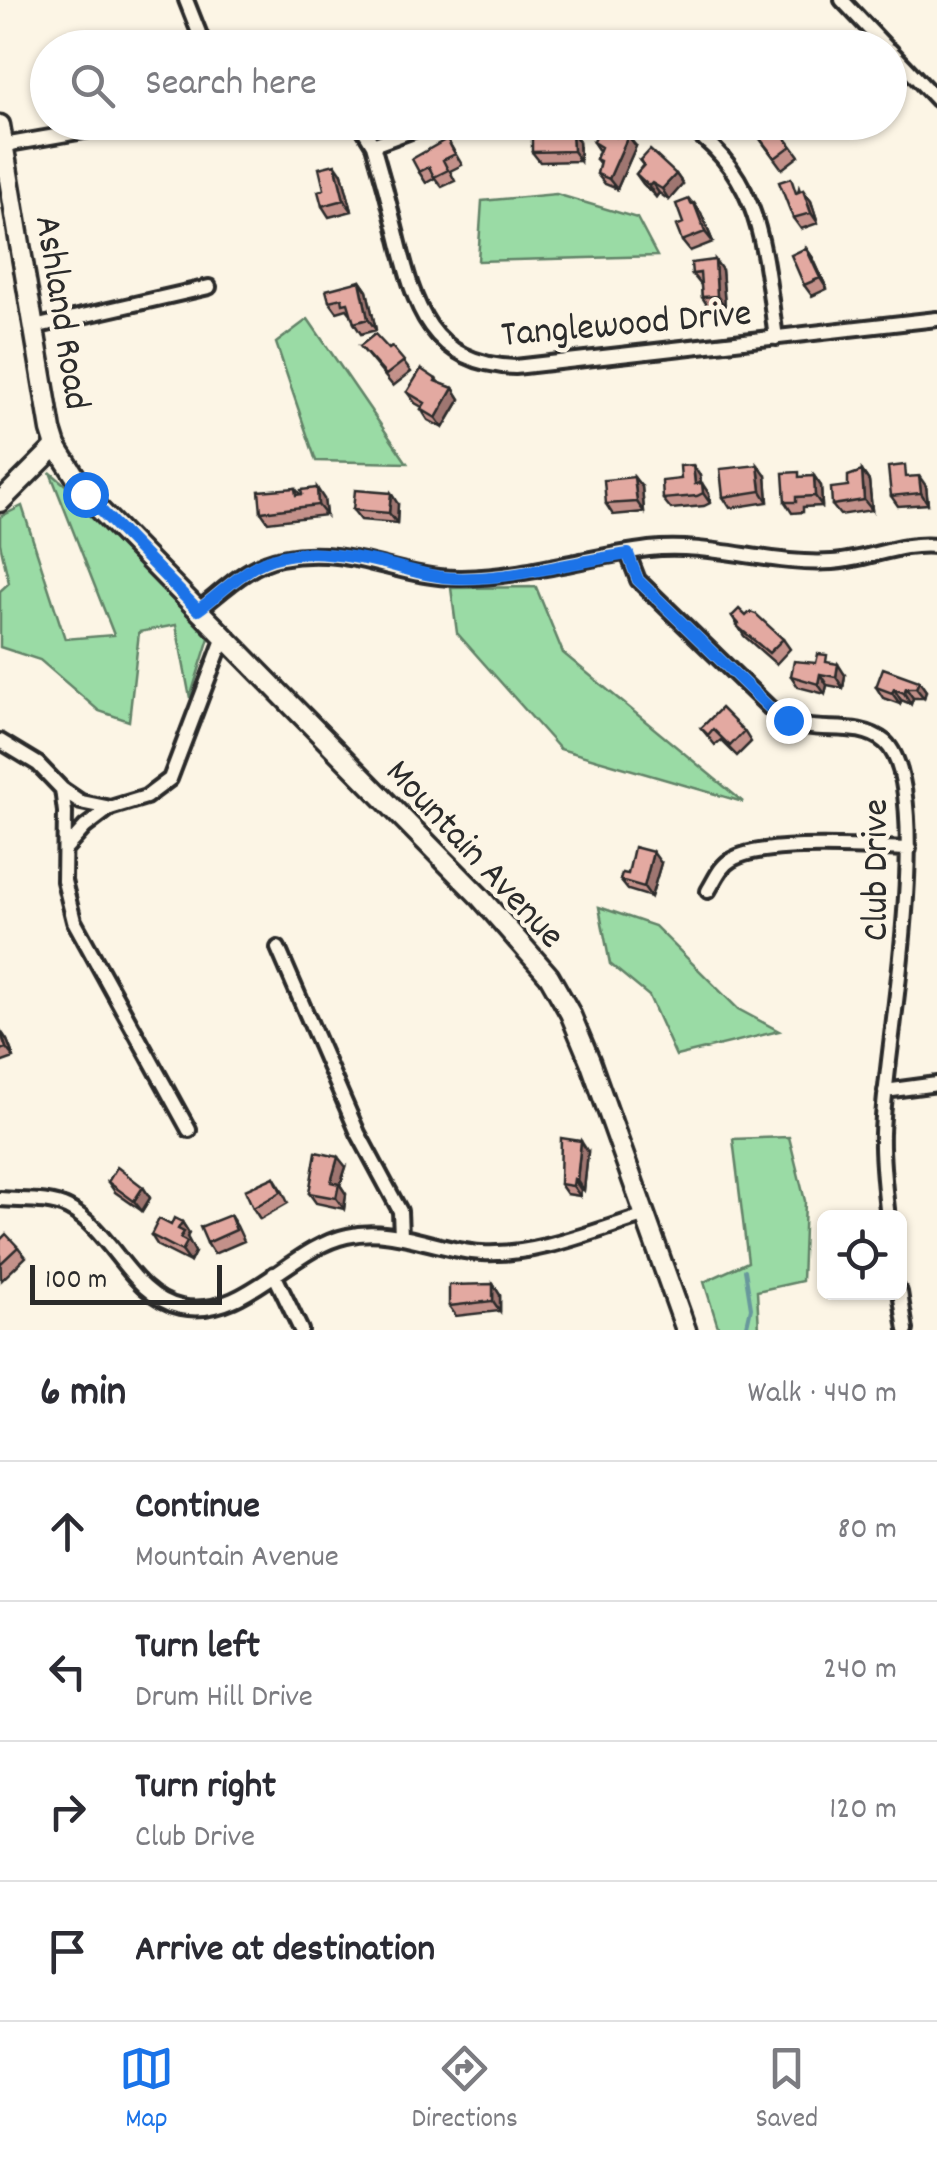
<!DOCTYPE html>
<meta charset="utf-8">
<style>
:root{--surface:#fff;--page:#f7f7f7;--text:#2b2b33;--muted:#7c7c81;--line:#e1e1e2;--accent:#1a73e8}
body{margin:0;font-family:Dekko,sans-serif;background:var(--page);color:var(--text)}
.controls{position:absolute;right:30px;bottom:30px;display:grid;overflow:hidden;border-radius:15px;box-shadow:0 2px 8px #0004}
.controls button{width:90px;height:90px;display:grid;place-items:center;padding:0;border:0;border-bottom:2px solid var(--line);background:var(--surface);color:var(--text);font:50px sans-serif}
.scale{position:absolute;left:30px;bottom:25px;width:192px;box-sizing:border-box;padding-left:10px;border:5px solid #2b2b2b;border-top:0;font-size:28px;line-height:35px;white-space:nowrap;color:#2b2b2b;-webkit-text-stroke:8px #fcf5e5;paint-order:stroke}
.stop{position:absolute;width:30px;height:30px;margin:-22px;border:8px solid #1a73e8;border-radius:50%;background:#fff}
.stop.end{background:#1a73e8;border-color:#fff;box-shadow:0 2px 10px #0008}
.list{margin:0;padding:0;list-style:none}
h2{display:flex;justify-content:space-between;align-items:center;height:130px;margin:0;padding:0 40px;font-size:42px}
h2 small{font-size:32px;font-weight:400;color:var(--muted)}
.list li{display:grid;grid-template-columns:65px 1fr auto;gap:30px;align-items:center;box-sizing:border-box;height:140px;padding:0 40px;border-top:2px solid var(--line)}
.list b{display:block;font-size:38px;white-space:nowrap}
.list p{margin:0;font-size:32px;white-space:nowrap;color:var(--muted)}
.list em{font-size:32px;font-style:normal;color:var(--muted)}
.icon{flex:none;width:55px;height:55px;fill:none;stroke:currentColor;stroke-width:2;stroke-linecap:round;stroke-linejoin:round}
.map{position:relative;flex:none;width:937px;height:1330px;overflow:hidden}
.search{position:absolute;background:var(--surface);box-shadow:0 2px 8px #0004;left:30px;right:30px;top:30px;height:110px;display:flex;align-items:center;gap:25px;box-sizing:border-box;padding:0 35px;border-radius:55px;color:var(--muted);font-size:38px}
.sheet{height:690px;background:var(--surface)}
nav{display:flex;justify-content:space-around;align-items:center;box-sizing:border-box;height:140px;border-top:2px solid var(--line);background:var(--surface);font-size:28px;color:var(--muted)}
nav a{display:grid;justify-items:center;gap:5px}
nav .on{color:var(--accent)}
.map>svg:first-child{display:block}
</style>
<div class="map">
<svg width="937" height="1330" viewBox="0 0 937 1330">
<rect width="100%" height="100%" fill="#fcf5e5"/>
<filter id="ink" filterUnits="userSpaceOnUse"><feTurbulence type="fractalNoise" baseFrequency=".01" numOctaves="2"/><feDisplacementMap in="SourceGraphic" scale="20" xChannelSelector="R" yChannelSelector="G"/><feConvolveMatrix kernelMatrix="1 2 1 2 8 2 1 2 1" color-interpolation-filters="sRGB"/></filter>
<g filter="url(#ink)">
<path fill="#9adba5" stroke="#628368" stroke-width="2.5" d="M556,194L637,218L657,256L478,261L482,201Z
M308,319L407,463L316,461L276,343Z
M50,472L70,489L209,638L190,698L176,625L139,632L129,721L99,711L40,660L0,647V591L9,583L0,543V517L22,506L65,639L114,635Z
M536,587L563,653L743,802L560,749L457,633L451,588Z
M599,907L655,926L738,1009L779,1031L676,1056L649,996L610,964Z
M789,1137L805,1201L802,1281L757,1291L759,1330H719L704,1282L748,1262L733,1139Z"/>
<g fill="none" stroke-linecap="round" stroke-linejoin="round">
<path stroke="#67989c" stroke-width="4" d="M745,1270L751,1308L746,1330"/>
<defs>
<path id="street" d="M186,0L205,48
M842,0L887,48
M890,50L937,100
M359,122L373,145C382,175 390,205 397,235C414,305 430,364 515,367L937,319
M680,122C763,171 764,253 776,338
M4,145L136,122
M373,145L435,122
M34,327L209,287
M628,554L638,580L776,714C785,719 794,724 804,726C831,731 862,723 885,742C937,790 884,1058 882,1133C881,1161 885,1190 888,1218
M198,610C223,591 248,564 281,558C352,544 397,579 461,578C526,577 586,557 649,549C710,542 772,566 832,562C868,560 900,542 937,546
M0,741L38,764L62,789L81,802L110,808L146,797L170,779L224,637
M62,789L65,812L64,881L74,921L189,1130
M66,848L85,827L110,808
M708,891C715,880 720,866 731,860C761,840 871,848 909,849
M278,948L358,1133L400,1211L401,1236
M885,1091L937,1084
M0,1199C21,1201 48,1198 68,1208C113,1231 130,1296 181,1307C244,1320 290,1248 347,1236C393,1225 437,1251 482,1253C537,1256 594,1231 646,1215
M274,1274L301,1330
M900,1292L906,1330"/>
<path id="secondary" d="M0,125L51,430L56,446L91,501L480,897L549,976L570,1013L590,1061L686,1330
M0,502L56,446"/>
</defs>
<use href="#street" stroke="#2b2b2b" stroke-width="20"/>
<use href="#secondary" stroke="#2b2b2b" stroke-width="25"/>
<use href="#street" stroke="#fcf5e5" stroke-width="12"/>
<use href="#secondary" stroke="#fcf5e5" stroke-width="18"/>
</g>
<path fill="#c3918a" stroke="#2b2b2b" stroke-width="2.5" d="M774,122L799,156L782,169L752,128Z
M572,132L579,142L580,161L540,162L532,152Z
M447,139L462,165L450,171L455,181L442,187L435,178L426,183L419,172Z
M593,142L636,146L617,189L605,184L597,174L600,164L596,159L599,151Z
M640,161L676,174L683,184L669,200L659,193L656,197L643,184L636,174L643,165Z
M342,174L352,211L329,217L322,206L324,189Z
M799,188L800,191L811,201L818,223L801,229L793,218Z
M689,199L701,213L713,242L690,251L682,241L683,223Z
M806,248L813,258L827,289L812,296L804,285Z
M722,270L725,306L709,308L702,297L701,285L692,274Z
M360,281L367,291L376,330L361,334L354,323L351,314L347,309L337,312L329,301Z
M360,346L389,349L392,347L411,372L393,386Z
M436,379L439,383L453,388L460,399L443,428L428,420L421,409L422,407L415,403L407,392Z
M862,471L869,481L872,510L840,515L832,505Z
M700,476L701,483L709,494L710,503L704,506L671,509L663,499Z
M766,476L768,502L730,508L723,497Z
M814,476L821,486L822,506L803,507V512L792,513L785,502L802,477Z
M912,477L926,486L928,504L898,506L891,496Z
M642,487L644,512L613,515L606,504Z
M295,488L300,494L324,499L326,515L268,522L261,512Z
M398,504L397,523L361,520L353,510Z
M732,616H746L783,639L790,649L776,664L744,636Z
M833,663L845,675L843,688L827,685L825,694L798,687L791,676Z
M919,681L926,691L924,698H913L911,704L901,700L900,704L883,698L876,687Z
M701,728L744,731L751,742L737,756L721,740L715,745Z
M661,863L651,897L628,890L620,880L628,874Z
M0,1030L7,1040L14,1058L0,1063Z
M588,1152L584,1190H581L580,1196L567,1194L560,1184Z
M346,1167L340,1185L346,1194L344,1209L316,1203L309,1193Z
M274,1177L281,1188L288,1203L260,1219L253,1208Z
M108,1182L143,1187L150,1198L142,1211L115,1192Z
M230,1215L237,1226L244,1241L214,1254L207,1243Z
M182,1222L189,1233L187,1237L195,1252L190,1262L158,1246L151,1235L171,1225Z
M0,1240L18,1247L26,1257L1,1281Z
M493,1284L500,1295V1311L456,1316L449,1306Z"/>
<path fill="#9f7671" stroke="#2b2b2b" stroke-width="2.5" d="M572,132L579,142L580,161L573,151Z
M628,136L636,146L617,189L609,179Z
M335,164L342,174L352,211L344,200Z
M676,174L683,184L669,200L662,189Z
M652,183L659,193L656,197L649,186Z
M803,190L811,201L818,223L811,213Z
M694,203L701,213L713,242L705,232Z
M806,248L813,258L827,289L820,278Z
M715,260L722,270L725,306L717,296Z
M360,281L367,291L376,330L368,319Z
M453,388L460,399L443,428L436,418Z
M693,465L700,476L702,494L695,484Z
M758,465L766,476L768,502L761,491Z
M862,471L869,481L872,510L864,500Z
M814,476L821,486L822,506L815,496Z
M919,476L926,486L928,504L921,493Z
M634,477L642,487L644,512L637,502Z
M702,483L709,494L710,503L703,493Z
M317,488L324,499L326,515L318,505Z
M391,493L398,504L397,523L389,513Z
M838,664L845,675L843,688L836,677Z
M820,674L827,685L825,694L818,684Z
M919,681L926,691L924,698L916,688Z
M906,688L913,698L911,704L904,693Z
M894,689L901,700L900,704L892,693Z
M653,852L661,863L651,897L644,887Z
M0,1030L7,1040L14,1058L6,1048Z
M581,1141L588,1152L584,1190L577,1180Z
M338,1157L346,1167L340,1185L346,1194L344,1209L336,1198L331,1182Z
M574,1179L581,1190L580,1196L573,1186Z
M143,1187L150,1198L142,1211L134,1201Z
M182,1222L189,1233L187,1237L195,1252L190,1262L182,1251L178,1229Z
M493,1284L500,1295V1311L493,1301Z"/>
<path fill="#e3a9a1" stroke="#2b2b2b" stroke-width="2.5" d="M760,122H774L791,146L775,158L752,128Z
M532,128L572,132L573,151L532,152Z
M597,131L616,137L618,132L628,136L609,179L597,174L600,161L596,159L601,147L593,142Z
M447,139L455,154L443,160L448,170L434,177L429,167L419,172L412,159Z
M650,150L676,174L662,189L652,183L649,186L636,174L644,165L640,161Z
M335,164L344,200L322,206L318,191L324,189L319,168Z
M791,178L796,193L803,190L811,213L793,218L779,182Z
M689,199L691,204L694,203L705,232L682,241L676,226L683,223L676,204Z
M806,248L820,278L804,285L791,255Z
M715,260L717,296L702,297L700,273L692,274L691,263Z
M360,281L368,319L354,323L348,303L343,304L342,298L329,301L326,290Z
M375,334L389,349L392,347L404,361L386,375L360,346Z
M421,369L436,379L435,381L453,388L436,418L421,409L425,403L407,392Z
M693,465L695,484L702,483L703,493L697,496L663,499L662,481L681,479L680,466Z
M758,465L761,491L723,497L720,469Z
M905,465L906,477L919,476L921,493L891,496L888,467Z
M862,471L864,500L832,505L831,488L848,486V476Z
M799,472V477L814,476L815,496L796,497V502H785L783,473Z
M634,477L637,502L606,504L604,480Z
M295,488L296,495L302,494L301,490L317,488L318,505L261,512L259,491Z
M355,490L391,493L389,513L353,510Z
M739,609L746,616L750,612L756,614L783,639L769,653L737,626L739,624L732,616Z
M818,654L827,655L826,662L838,664L836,677L820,674L818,684L791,676L794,661L816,663Z
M883,668L919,681L916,688H906L904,693L894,689L892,693L876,687Z
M721,708L744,731L730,746L713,729L708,735L701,728Z
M634,847L653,852L644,887L620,880L622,873L628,874Z
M0,1030L6,1048L0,1050Z
M561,1138L581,1141L577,1180L574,1179L573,1186L560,1184Z
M316,1152L338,1157L331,1182L339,1184L336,1198L309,1193Z
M117,1167L143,1187L134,1201L108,1182Z
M274,1177L281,1192L253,1208L245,1190Z
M230,1215L236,1230L207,1243L200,1227Z
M174,1218L182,1222L178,1229L184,1232L180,1238L187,1242L182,1251L151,1235L159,1219L171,1225Z
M6,1234L18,1247L0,1264V1240Z
M493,1284V1301L449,1306V1285Z"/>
</g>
<g fill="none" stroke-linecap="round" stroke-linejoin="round" filter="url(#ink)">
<path stroke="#1a73e8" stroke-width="12" d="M85,494L198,610C216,597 233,580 252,568C289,545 340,554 379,562C405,568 428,577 454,578C514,580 570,562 628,554L638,580L776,714L788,720"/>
</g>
<g text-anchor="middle" stroke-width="9" stroke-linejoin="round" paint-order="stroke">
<g font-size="38" fill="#2b2b2b" stroke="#fcf5e5">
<text transform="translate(65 312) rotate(81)" y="13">Ashland Road</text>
<text transform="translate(626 321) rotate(-5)" y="13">Tanglewood Drive</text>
<text transform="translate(477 852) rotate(47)" y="13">Mountain Avenue</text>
<text transform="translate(873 870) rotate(-90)" y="13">Club Drive</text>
</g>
</g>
</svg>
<div class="controls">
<button><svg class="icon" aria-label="locate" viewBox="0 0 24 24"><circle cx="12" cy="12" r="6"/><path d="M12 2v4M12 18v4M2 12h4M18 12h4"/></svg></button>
</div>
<div class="scale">100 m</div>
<div class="stop" style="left:85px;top:494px"></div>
<div class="stop end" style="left:788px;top:720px"></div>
<div class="search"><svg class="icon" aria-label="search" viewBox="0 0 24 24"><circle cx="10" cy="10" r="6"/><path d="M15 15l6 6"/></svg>Search here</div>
</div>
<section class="sheet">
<h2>6 min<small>Walk · 440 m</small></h2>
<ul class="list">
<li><svg class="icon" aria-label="ahead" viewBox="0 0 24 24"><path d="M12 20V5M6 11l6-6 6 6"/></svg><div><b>Continue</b><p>Mountain Avenue</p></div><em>80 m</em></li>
<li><svg class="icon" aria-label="left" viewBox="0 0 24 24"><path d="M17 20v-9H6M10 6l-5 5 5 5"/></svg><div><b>Turn left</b><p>Drum Hill Drive</p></div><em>240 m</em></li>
<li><svg class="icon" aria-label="right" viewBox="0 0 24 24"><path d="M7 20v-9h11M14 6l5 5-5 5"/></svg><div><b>Turn right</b><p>Club Drive</p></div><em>120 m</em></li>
<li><svg class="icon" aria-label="arrive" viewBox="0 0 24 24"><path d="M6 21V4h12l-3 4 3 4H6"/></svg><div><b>Arrive at destination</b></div></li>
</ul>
</section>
<nav>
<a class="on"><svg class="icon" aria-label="map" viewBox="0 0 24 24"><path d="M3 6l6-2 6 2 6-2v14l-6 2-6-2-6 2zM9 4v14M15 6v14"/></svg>Map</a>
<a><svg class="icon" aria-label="directions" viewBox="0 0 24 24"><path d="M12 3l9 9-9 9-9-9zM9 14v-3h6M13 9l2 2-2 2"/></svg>Directions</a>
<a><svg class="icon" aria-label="saved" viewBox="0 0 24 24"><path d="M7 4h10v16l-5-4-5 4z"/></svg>Saved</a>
</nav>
